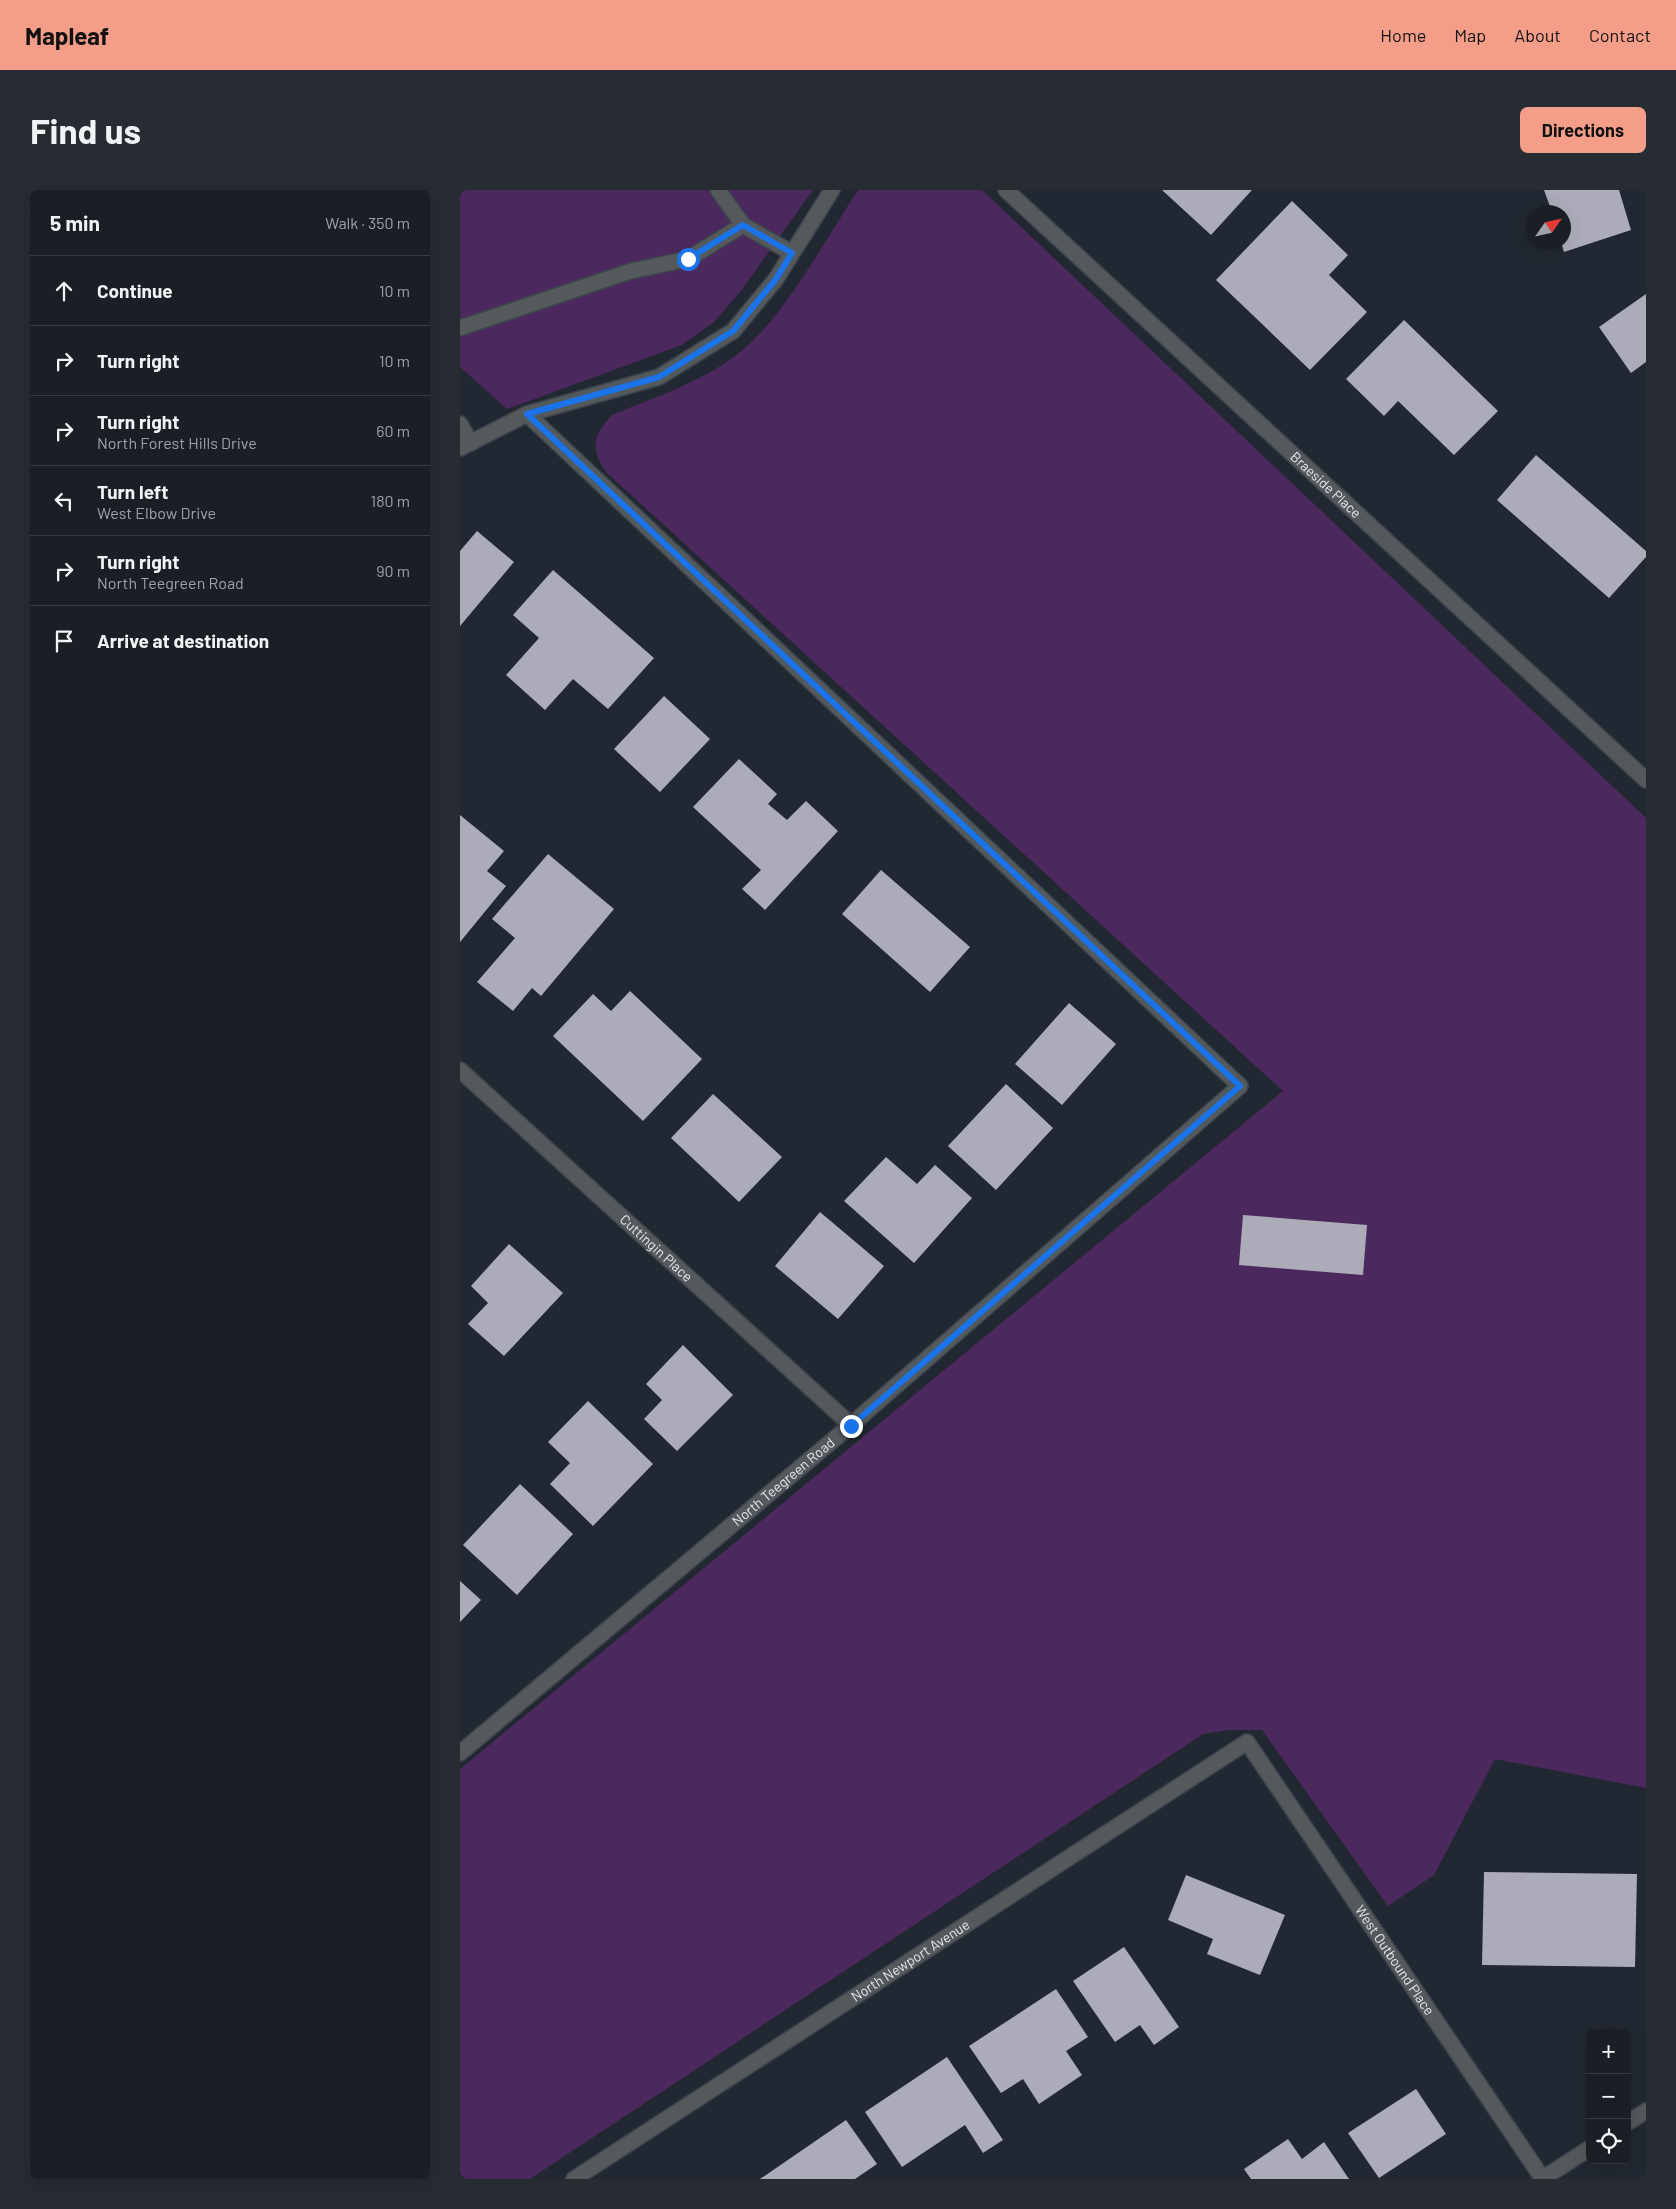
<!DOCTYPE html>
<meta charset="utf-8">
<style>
:root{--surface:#1a1e25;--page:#272b32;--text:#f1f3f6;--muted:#9fa2a7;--line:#383c42;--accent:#f49e89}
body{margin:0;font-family:Barlow,sans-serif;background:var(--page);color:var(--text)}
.controls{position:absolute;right:15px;bottom:15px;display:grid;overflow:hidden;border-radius:8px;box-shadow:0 5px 20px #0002}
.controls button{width:45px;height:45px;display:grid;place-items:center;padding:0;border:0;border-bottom:1px solid var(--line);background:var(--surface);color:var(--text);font:25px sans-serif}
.compass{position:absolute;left:1066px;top:15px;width:45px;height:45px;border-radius:50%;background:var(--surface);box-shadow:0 5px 20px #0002;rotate:56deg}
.stop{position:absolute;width:15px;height:15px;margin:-11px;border:4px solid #1a73e8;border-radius:50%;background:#fff}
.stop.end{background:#1a73e8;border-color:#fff;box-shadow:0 1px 5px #0008}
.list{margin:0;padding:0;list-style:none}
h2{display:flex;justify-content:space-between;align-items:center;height:65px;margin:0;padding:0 20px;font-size:21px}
h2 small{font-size:16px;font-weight:400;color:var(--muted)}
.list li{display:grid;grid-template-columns:32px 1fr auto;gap:15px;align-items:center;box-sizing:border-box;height:70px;padding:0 20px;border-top:1px solid var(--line)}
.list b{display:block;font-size:19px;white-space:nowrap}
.list p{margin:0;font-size:16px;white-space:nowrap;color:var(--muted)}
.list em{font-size:16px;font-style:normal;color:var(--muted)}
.icon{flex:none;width:28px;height:28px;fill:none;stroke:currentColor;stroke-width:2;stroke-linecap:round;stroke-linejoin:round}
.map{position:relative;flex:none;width:1186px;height:1989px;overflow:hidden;border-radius:8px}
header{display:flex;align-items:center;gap:30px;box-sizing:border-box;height:70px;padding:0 25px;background:var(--accent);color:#111}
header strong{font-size:24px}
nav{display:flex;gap:28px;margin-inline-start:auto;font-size:18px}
.intro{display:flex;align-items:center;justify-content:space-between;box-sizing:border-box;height:120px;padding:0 30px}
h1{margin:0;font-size:35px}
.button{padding:12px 22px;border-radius:8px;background:var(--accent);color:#111;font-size:18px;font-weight:700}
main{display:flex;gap:30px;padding:0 30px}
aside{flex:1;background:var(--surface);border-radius:8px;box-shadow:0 5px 20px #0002}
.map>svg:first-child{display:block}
</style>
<header>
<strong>Mapleaf</strong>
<nav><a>Home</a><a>Map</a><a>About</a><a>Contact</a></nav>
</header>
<div class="intro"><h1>Find us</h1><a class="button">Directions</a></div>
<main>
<aside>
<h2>5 min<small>Walk · 350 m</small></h2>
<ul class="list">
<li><svg class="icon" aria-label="ahead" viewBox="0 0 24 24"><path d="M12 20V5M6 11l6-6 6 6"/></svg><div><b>Continue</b></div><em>10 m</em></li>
<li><svg class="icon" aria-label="right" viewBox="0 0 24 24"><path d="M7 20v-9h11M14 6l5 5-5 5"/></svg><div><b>Turn right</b></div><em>10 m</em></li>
<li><svg class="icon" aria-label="right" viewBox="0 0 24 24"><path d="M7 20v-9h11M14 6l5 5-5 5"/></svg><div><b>Turn right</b><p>North Forest Hills Drive</p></div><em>60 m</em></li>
<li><svg class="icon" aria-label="left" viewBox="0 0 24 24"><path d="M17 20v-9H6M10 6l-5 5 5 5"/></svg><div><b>Turn left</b><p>West Elbow Drive</p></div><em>180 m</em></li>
<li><svg class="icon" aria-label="right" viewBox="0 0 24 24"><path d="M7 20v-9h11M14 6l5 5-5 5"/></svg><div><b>Turn right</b><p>North Teegreen Road</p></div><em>90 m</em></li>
<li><svg class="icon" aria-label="arrive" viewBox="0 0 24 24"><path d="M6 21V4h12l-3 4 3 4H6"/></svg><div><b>Arrive at destination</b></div></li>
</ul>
</aside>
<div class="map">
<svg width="1186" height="1989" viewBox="0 0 1186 1989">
<rect width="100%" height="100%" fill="#222831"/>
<path fill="#4b295e" d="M0,0H353L281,101L254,132L222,155L47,219L0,177Z
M398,0H522L1186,628V1598L1035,1569L974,1685L928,1716L802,1540H769L743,1544L70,1989H0V1579L823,901L146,282C130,258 133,245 152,225C197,206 248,190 285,158C328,120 366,49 398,0Z"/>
<path fill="#acacb9" d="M702,0H792L751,45Z
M1084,0H1159L1171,40L1104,62L1101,52H1104V22H1092Z
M832,11L888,65L869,85L907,122L850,180L756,90Z
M1186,104V172L1171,183L1139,137Z
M944,130L1038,221L994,265L938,211L924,226L886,189Z
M1076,265L1186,361V367L1149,408L1037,310Z
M17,341L54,372L0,436V361Z
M93,380L194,468L148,519L113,489L85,520L46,485L79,448L53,425Z
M204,506L250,549L200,602L154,559Z
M279,569L317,604L308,614L327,630L346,611L378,641L305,720L282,699L301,680L233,617Z
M0,625L44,661L27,681L46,696L0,752Z
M88,664L154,719L81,806L72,798L53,821L17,792L55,748L32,729Z
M421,680L510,757L470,802L382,724Z
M170,801L242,869L183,931L93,846L133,804L151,821Z
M609,813L656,854L602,915L555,874Z
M546,894L593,938L536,1000L488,956Z
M253,904L322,967L279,1012L211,948Z
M426,967L457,994L475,975L512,1008L454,1073L384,1011Z
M360,1022L424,1076L378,1129L315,1076Z
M783,1025L907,1035L903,1085L779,1075Z
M49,1054L103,1103L44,1166L8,1134L28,1113L11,1096Z
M223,1155L273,1205L217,1261L184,1229L202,1210L186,1194Z
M128,1211L193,1274L133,1336L90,1294L110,1273L88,1252Z
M60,1294L113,1344L57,1405L3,1355Z
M0,1391L21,1410L0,1432Z
M1024,1682L1177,1684L1175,1777L1022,1775Z
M726,1685L825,1725L800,1785L747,1764L753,1749L708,1730Z
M664,1757L719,1837L694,1855L680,1835L655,1852L613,1791Z
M596,1799L628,1847L606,1861L622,1885L579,1914L563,1889L541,1903L509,1856Z
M487,1867L543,1950L523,1963L505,1935L442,1977L405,1922Z
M956,1899L986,1944L919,1988L888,1943Z
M386,1930L417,1974L395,1989H300Z
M828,1949L842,1969L864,1952L889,1989H791L784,1979Z"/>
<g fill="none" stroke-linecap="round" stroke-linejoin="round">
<defs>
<path id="service" d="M258,0L283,35
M0,138L171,81L228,69L283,35L332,63
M0,234L11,253"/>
<g id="minor">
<path id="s1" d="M546,0L1186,590"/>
<path d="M0,258L67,224L199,187L273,141L316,89L372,0"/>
<path id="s2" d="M0,880L391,1235"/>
<path id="s3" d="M0,1563L391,1235L780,896L67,224"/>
<path d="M1167,1933L1186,1921"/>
<path id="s4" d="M114,1989L787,1552L1083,1989"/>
<path d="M1082,1989L1130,1958"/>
</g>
</defs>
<use href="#service" stroke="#3d434c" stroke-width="18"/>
<use href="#minor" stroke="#3d434c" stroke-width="18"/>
<use href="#service" stroke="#54595c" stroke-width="15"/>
<use href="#minor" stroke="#54595c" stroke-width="15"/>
</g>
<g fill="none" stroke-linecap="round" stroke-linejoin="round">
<path stroke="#1a73e8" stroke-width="6" d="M228,69L283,35L332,63L316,89L273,141L199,187L67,224L780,896L391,1236"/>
</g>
<g text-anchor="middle" stroke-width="5" stroke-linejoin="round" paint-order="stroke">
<g font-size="14" fill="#e5e9ef" stroke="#0e1115">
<text dy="5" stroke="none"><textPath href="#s1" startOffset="435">Braeside Place</textPath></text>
<text dy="5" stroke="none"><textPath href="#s2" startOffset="265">Cuttingin Place</textPath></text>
<text dy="5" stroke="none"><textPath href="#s3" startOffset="422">North Teegreen Road</textPath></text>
<text dy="5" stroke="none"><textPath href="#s4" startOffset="401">North Newport Avenue</textPath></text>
<text dy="5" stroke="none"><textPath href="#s4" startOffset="1066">West Outbound Place</textPath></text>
</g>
</g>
</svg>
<div class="controls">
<button>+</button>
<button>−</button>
<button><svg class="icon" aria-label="locate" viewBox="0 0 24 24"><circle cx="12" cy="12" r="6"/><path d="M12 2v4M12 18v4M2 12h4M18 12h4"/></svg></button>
</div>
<svg class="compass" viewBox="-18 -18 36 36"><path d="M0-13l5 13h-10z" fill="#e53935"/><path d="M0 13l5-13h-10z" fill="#9fa2a7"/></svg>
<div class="stop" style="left:228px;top:69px"></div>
<div class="stop end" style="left:391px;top:1236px"></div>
</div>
</main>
